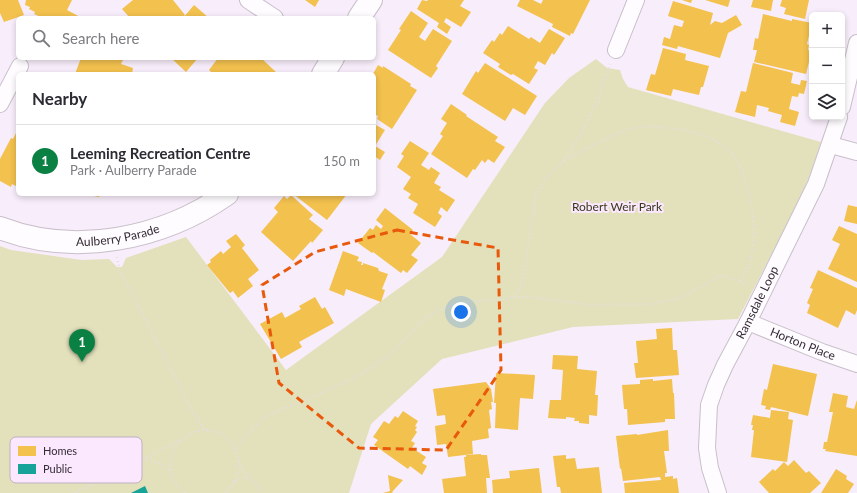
<!DOCTYPE html>
<meta charset="utf-8">
<style>
:root{--surface:#fff;--page:#f2f2f3;--text:#2b2b33;--muted:#7c7c81;--line:#e1e1e2;--accent:#0b8043}
body{margin:0;font-family:Lato,sans-serif;background:var(--page);color:var(--text)}
.controls{position:absolute;right:12px;top:12px;display:grid;overflow:hidden;border-radius:6px;box-shadow:0 2px 6px #0003}
.controls button{width:36px;height:36px;display:grid;place-items:center;padding:0;border:0;border-bottom:1px solid var(--line);background:var(--surface);color:var(--text);font:20px sans-serif}
.you{position:absolute;left:461px;top:312px;width:14px;height:14px;margin:-10px;border:3px solid #fff;border-radius:50%;background:#1a73e8;box-shadow:0 0 0 6px #1a73e833}
.badge{display:grid;place-items:center;width:26px;height:26px;border-radius:50%;background:var(--accent);color:#fff;font-size:13px;font-weight:700}
.pin{position:absolute;translate:-50% -33px;filter:drop-shadow(0 1px 2px #0008)}
.pin::after{content:'';position:absolute;top:21px;width:14px;height:12px;background:inherit;clip-path:polygon(0 0,100% 0,50% 100%)}
.list{margin:0;padding:0;list-style:none}
h2{display:flex;justify-content:space-between;align-items:center;height:52px;margin:0;padding:0 16px;font-size:17px}
h2 small{font-size:13px;font-weight:400;color:var(--muted)}
.list li{display:grid;grid-template-columns:26px 1fr auto;gap:12px;align-items:center;box-sizing:border-box;height:72px;padding:0 16px;border-top:1px solid var(--line)}
.list b{display:block;font-size:15px;white-space:nowrap}
.list p{margin:0;font-size:13px;white-space:nowrap;color:var(--muted)}
.list em{font-size:13px;font-style:normal;color:var(--muted)}
.icon{flex:none;width:22px;height:22px;fill:none;stroke:currentColor;stroke-width:2;stroke-linecap:round;stroke-linejoin:round}
.map{position:relative;flex:none;width:857px;height:493px;overflow:hidden}
.search{position:absolute;background:var(--surface);box-shadow:0 2px 6px #0003;left:16px;top:16px;width:360px;height:44px;display:flex;align-items:center;gap:10px;box-sizing:border-box;padding:0 14px;border-radius:6px;color:var(--muted);font-size:15px}
.panel{position:absolute;background:var(--surface);box-shadow:0 2px 6px #0003;left:16px;top:72px;width:360px;height:124px;border-radius:6px}
.map>svg:first-child{display:block}
</style>
<div class="map">
<svg width="857" height="493" viewBox="0 0 857 493">
<rect width="100%" height="100%" fill="#f8edfa"/>
<path fill="#e3e0bc" d="M596,59L607,68L620,70L623,79L628,87L821,142L809,177L793,213L738,319L573,327L442,359L371,424L349,493H0V246L11,250L82,260L109,259L117,267H122L126,258L186,237L286,370L442,257L545,103L569,78Z"/>
<path fill="#f2c14e" d="M0,0H18L24,15L4,22L0,13Z
M26,0H72L67,10L82,18H51L47,16L46,18H43L34,14L35,12L29,9L30,7L25,5Z
M133,0H173L185,15L182,18H130L122,9Z
M305,0H319L315,7Z
M422,0L427,1L428,0H464L460,6L471,12L461,27L446,18L444,22L451,27L447,34L437,27L439,23L417,9Z
M520,0H533L541,4L543,0H590L573,34L571,33L570,36L552,27L553,24L517,6Z
M682,0H692L691,3Z
M705,0H730L728,7Z
M753,0H773L771,11L751,7Z
M782,0H809L805,19L784,14L786,8L780,6Z
M673,1L713,13L710,25L715,21L722,23L736,15L742,25L728,33L720,58L678,46L677,49L662,45L664,37L670,39L674,25L682,27L684,21L668,16Z
M194,5L209,18H183Z
M411,11L428,23L419,37L425,41L433,29L452,41L436,66L438,68L431,78L388,50L401,30L399,29Z
M763,14L792,21V19L812,23L807,44L809,45L808,50L812,51V63L809,62L806,74L754,62L757,50H753L755,38L758,39Z
M508,26L529,39L531,37L540,43L549,29L565,38L554,55L552,53L545,65L538,61L534,68L538,70L529,84L513,74L511,75L498,67L500,64L483,53L492,40L494,42L500,33L502,35Z
M663,48L686,54L685,60L709,66L703,87H701L699,95L673,89L671,96L646,90L651,74L655,75Z
M81,58L84,60L85,58H124L121,64L133,68L132,74H75Z
M171,58H198L186,72Z
M218,58H261L276,72L275,74H213L209,70Z
M485,63L537,96L525,115L513,108L505,121L462,94L476,71L478,73Z
M753,63L793,73L791,83L800,85L801,80L807,81L804,94L799,93L798,97L792,96L789,109L799,112L795,126L780,122L782,115L768,111L769,108L757,105L755,117L735,112L741,91L746,92Z
M378,65L383,68V66L411,84L410,86L417,90L392,129L377,119L378,116L374,114V74H373Z
M451,104L467,115L466,116L498,137L495,141L505,147L494,163L488,159L485,163L482,160L475,170L473,169L467,178L431,154L443,136L440,134L447,123L441,119Z
M374,124L385,130L375,146L385,152L380,160L374,156Z
M17,131H18V187L12,184L11,187L0,181V159L11,138L13,139Z
M410,141L429,153L421,165L429,170L431,167L440,173L434,183L441,187L439,190L455,200L447,212L441,207L438,213L442,216L435,227L413,213L418,204L408,198L411,194L403,189L411,177L397,167L404,156L401,154Z
M94,194H100L99,197L94,196Z
M293,194H347L327,220Z
M291,195L313,215L309,219L323,230L312,243L311,241L293,261L261,232L278,212L274,208L284,196L287,199Z
M848,205L857,207V224L844,221Z
M385,208L413,230L410,234L421,243L411,255L418,260L407,273L403,270L401,273L373,252L372,253L358,243L370,228L373,230L376,225L381,229L383,226L376,220Z
M839,226L857,234V282L828,269L840,244L832,240Z
M236,234L245,245L242,248L259,270L248,279L253,286L238,298L233,291L230,293L207,265L211,262L210,260L221,251L223,254L231,247L226,241Z
M343,251L359,257L357,261L362,262L361,265H363V263L378,268L379,271L388,274L382,289L385,290L381,302L346,289L344,296L329,290Z
M818,270L857,288V310L855,315L846,310L838,328L807,313L810,305L807,303L813,289L810,288Z
M315,297L322,309L325,307L334,323L299,342L302,347L281,359L260,324L282,312L285,318L301,309L299,306Z
M672,328L673,350H677L679,375L636,378L634,363H638L636,341L657,339L656,329Z
M553,355L578,356L577,369L597,371L595,395H598L597,416L589,415V424L579,423V421H574L575,418L566,417V419L548,418L550,400H561L563,370L552,369Z
M773,364L817,374L808,416L771,407L770,410L765,409L766,406L761,405L764,389L767,390Z
M496,373L535,375L533,399L520,398L518,430L495,428L496,403H494Z
M653,379V381L672,379L673,393H674L675,419H665V422L628,425L627,409H624L622,385L640,384V380Z
M486,382L491,389L493,402H491L492,409L489,410L491,428L488,429L489,438L472,441L473,454L448,457L446,444L437,445L435,426L446,424L445,415L437,416L433,389Z
M833,393L848,396L846,407L854,409L857,400V456L825,451L826,449H823L824,442H827L833,412H829Z
M771,410L789,412L788,419L793,420L787,462L751,457L754,430H752L753,425H751L753,415L770,418Z
M403,411L418,421L415,426L417,427L415,430L417,432L411,441L415,443L412,448L426,457L422,463L427,466L422,475L410,466L408,469L374,445L378,440L373,437L384,421L389,424L395,416L398,418Z
M668,430L669,451H664L667,473H665V477L673,476V479L677,478L679,493H625L624,483L661,480L660,477L623,481L621,468L620,469L616,436L637,434V435Z
M481,454V455H487L490,478H486L487,493H444L442,479L466,476L464,457H466V455Z
M566,455V459L575,458L577,469L599,467L602,493H561L560,487H557L553,456Z
M794,460L806,473L809,471L821,483L810,493H769L759,482L773,469L775,471L784,462L788,466Z
M539,468L542,493H493L492,480L510,478L509,471Z
M836,469L847,476L846,479L854,484L848,493H821Z
M388,475L403,480L392,492L393,493H383L390,491Z"/>
<path fill="#17a398" d="M145,486L148,493H131Z"/>
<g fill="none" stroke-linecap="round" stroke-linejoin="round">
<defs>
<g id="minor">
<path d="M248,0L275,18"/>
<path d="M616,50L636,0"/>
<path d="M0,104L20,66"/>
<path d="M842,107L857,43"/>
<path d="M831,145L857,152"/>
<path id="s1" d="M748,322L822,352L857,364"/>
<path id="s2" d="M718,493L710,468L707,448L709,405L716,385L725,365L748,322L816,184L839,117"/>
</g>
<g id="secondary">
<path d="M359,18L371,0"/>
<path d="M323,74L333,58"/>
<path id="s3" d="M0,228C75,257 163,239 227,194"/>
</g>
</defs>
<use href="#minor" stroke="#c9bfcb" stroke-width="18"/>
<use href="#secondary" stroke="#c9bfcb" stroke-width="24"/>
<path stroke="#e3dfe3" stroke-width="2.5" stroke-dasharray="1 3" stroke-linecap="butt" d="M117,257L120,271L193,412L203,428L208,431
M740,281L749,285
M514,297H528L591,305L652,304L680,298L720,276H726L740,281C743,276 746,272 748,267C760,236 752,186 735,158C733,153 727,148 722,145C705,131 661,125 640,127C617,130 586,150 565,160
M235,449L263,418L273,413C311,397 349,384 383,360C404,345 416,321 440,310C466,298 489,303 514,297L520,288L523,279L536,195L548,175L564,160L583,130L598,99L610,64
M146,458L180,440
M239,462C246,477 255,481 263,493
M235,482L241,478H249
M75,493L145,458C156,461 163,465 171,472
M185,493C175,486 168,473 171,461C172,450 178,441 187,436C222,412 259,464 225,493"/>
<use href="#minor" stroke="#fefcfe" stroke-width="16"/>
<use href="#secondary" stroke="#fefcfe" stroke-width="22"/>
</g>
<path fill="none" stroke="#e8590c" stroke-width="3" stroke-dasharray="8 5" stroke-linejoin="round" d="M397,230L498,248L501,370L446,450L359,448L279,383L262,285L315,252Z"/>
<g text-anchor="middle" stroke-width="4" stroke-linejoin="round" paint-order="stroke">
<g font-size="12" fill="#393a19" stroke="#fbe8ff">
<text x="617" y="211">Robert Weir Park</text>
</g>
<g font-size="12" fill="#342b35" stroke="#fbe8ff">
<text dy="4" stroke="none"><textPath href="#s3" startOffset="120">Aulberry Parade</textPath></text>
<text dy="4" stroke="none"><textPath href="#s2" startOffset="203">Ramsdale Loop</textPath></text>
<text dy="4" stroke="none"><textPath href="#s1" startOffset="59">Horton Place</textPath></text>
</g>
</g>
<rect x="10" y="437" width="132" height="46" rx="6" fill="#fbe8ff" stroke="#bfafc2" stroke-width="1"/>
<rect x="18" y="446" width="18" height="10" fill="#f2c14e"/>
<rect x="18" y="464" width="18" height="10" fill="#17a398"/>
<g font-size="11" fill="#342b35">
<text x="43" y="455">Homes</text>
<text x="43" y="473">Public</text>
</g>
</svg>
<div class="controls">
<button>+</button>
<button>−</button>
<button><svg class="icon" aria-label="layers" viewBox="0 0 24 24"><path d="M12 4l9 5-9 5-9-5zM3 14l9 5 9-5"/></svg></button>
</div>
<div class="you"></div>
<div class="pin badge" style="left:82px;top:362px">1</div>
<div class="search"><svg class="icon" aria-label="search" viewBox="0 0 24 24"><circle cx="10" cy="10" r="6"/><path d="M15 15l6 6"/></svg>Search here</div>
<section class="panel">
<h2>Nearby<small></small></h2>
<ul class="list">
<li><span class="badge">1</span><div><b>Leeming Recreation Centre</b><p>Park · Aulberry Parade</p></div><em>150 m</em></li>
</ul>
</section>
</div>
